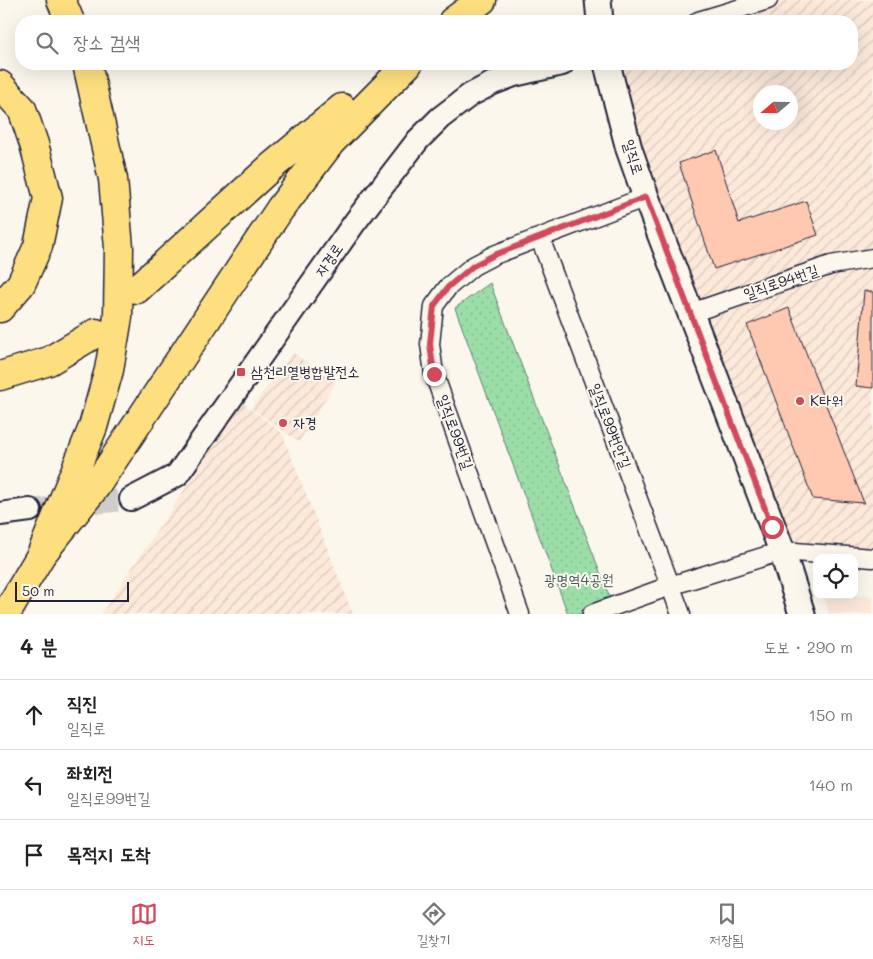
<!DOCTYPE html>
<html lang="ko">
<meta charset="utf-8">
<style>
:root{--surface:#fff;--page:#f6f6f6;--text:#222;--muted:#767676;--line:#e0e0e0;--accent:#d1495b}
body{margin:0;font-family:Mali,"Poor Story",sans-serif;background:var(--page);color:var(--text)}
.controls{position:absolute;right:15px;bottom:15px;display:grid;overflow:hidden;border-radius:10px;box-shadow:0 5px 20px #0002}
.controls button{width:45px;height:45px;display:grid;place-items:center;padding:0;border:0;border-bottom:1px solid var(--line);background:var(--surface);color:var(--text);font:25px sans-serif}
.compass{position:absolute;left:753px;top:85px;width:45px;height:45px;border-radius:50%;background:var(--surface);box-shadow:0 5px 20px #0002;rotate:250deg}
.scale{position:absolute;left:15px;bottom:12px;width:114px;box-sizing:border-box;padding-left:5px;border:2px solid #22223b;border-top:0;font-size:14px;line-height:18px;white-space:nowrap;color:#22223b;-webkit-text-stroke:4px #fbf7ec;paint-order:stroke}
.stop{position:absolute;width:15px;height:15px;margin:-11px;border:4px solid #d1495b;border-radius:50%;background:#fff}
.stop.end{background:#d1495b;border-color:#fff;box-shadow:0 1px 5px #0008}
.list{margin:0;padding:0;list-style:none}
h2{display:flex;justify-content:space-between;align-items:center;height:65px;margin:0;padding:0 20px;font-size:21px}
h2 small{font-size:16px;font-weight:400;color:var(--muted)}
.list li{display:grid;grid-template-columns:32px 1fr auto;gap:15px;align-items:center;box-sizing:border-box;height:70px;padding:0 20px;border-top:1px solid var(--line)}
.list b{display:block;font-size:19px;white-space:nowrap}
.list p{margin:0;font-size:16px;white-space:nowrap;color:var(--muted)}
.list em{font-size:16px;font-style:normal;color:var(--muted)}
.icon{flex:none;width:28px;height:28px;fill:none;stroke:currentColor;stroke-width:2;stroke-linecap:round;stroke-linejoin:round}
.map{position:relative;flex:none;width:873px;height:614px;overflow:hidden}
.search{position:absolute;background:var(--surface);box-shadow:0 5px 20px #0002;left:15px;right:15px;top:15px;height:55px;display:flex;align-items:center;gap:12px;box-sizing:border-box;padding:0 18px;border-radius:20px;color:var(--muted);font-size:19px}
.sheet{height:275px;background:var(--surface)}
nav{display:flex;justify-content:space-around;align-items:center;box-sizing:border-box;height:70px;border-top:1px solid var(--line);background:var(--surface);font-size:14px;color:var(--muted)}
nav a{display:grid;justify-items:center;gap:2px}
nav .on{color:var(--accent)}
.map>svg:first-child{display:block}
</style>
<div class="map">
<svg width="873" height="614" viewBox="0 0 873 614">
<defs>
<pattern id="industrial-furrows" width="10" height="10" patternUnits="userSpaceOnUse" patternTransform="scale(1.25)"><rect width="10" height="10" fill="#fce9da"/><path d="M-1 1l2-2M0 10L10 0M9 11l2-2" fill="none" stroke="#d8c8bc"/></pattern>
<pattern id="park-dots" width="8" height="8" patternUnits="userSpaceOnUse" patternTransform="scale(1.25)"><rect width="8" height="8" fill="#9cdea8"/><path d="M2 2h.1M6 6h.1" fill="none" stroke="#86be92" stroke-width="1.8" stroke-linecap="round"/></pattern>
</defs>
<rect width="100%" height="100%" fill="#fbf7ec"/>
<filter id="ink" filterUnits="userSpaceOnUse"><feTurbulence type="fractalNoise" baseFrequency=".02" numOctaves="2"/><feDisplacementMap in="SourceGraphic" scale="10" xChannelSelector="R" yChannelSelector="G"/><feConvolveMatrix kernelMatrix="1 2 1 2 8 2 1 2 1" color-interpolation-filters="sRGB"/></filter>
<g filter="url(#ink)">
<path fill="#fce9da" d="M824,595L873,596V614H829Z"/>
<path fill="url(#industrial-furrows)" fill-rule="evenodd" d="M768,0H873V558L782,551L607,64H852V21H698ZM760,92H790V122H760Z
M293,353L336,382L299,442L251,408Z
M243,403L282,433L353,614H101Z"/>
<path fill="url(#park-dots)" stroke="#5f8072" d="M490,283L616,614H568L455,308Z"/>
<path fill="#ffc8b1" stroke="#22223b" d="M716,150L739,223L806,201L818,235L714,269L679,163Z
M864,291L873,292V388L856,386Z
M789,308L836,431L864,503L813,499L747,325Z"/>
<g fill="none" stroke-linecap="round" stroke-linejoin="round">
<path stroke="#d0ccc9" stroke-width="22" stroke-dasharray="22 11" stroke-linecap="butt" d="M30,510L131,499"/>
<defs>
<path id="minor" d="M698,21L768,0
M540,238L681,614
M691,313L831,265L873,258
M520,614L434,374L430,344L434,306L448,287L473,266L494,255L646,197
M592,614L670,586L782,551L873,558"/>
<path id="tertiary" d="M131,499L177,475L355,222L418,140L440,118L470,95L493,83L514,75L562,64
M0,514L30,510"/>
<path id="secondary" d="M598,0L600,21
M607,64L629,149L646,197L782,551L802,614"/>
<path id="motorway" d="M61,0L70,21
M453,21L482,0
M0,85L22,109L34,144L48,198L38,246L21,284L0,308
M137,289L271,167L342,108
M0,376L49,361L96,333
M41,555L96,486L280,209L331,142L408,64
M6,614L41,555L93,427L109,370L118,317L119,248L113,179L87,64"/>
</defs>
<use href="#minor" stroke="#22223b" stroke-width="21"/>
<use href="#tertiary" stroke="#22223b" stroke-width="26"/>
<use href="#secondary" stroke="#22223b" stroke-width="29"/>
<use href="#motorway" stroke="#22223b" stroke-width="31"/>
<use href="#minor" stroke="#fbf7ec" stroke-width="18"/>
<use href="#tertiary" stroke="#fbf7ec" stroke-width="22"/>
<use href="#secondary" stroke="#fbf7ec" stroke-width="25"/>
<use href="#motorway" stroke="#fedf80" stroke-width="28"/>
</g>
</g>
<g fill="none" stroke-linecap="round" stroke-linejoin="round" filter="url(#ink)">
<path stroke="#d1495b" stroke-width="6" d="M434,374L430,344L434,306L448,287L473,266L494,255L646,197L772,527"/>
</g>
<g fill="#d1495b" stroke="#fbf7ec" stroke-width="2">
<rect x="236" y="367" width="10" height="10" rx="2.5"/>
<circle cx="800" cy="401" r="5"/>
<circle cx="283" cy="423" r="5"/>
</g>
<g text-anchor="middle" stroke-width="4" stroke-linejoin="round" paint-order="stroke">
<g font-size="15" fill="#22223b" stroke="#fbf7ec">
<text transform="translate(633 157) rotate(73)" y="5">일직로</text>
<text transform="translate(329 260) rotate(-55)" y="5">자경로</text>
<text transform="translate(781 282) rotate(-19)" y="5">일직로94번길</text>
<text transform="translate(610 426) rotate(69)" y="5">일직로99번안길</text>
<text transform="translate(455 432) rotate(70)" y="5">일직로99번길</text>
</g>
<g font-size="15" fill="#22223b" stroke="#fbf7ec" text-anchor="start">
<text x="251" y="377">삼천리열병합발전소</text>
<text x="810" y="406">K타워</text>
<text x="293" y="428">자경</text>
</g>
<g font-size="15" fill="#475a5c" stroke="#fbf7ec">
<text x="579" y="585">광명역4공원</text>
</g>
</g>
</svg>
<div class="controls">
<button><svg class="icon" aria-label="locate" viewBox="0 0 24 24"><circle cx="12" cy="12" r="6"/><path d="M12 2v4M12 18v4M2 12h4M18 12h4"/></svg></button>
</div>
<svg class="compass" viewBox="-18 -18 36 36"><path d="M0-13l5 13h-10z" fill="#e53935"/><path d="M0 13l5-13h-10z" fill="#767676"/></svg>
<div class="scale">50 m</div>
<div class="stop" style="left:772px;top:527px"></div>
<div class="stop end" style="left:434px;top:374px"></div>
<div class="search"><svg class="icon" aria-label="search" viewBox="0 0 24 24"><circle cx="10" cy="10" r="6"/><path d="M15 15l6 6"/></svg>장소 검색</div>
</div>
<section class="sheet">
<h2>4 분<small>도보 · 290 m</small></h2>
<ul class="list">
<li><svg class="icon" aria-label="ahead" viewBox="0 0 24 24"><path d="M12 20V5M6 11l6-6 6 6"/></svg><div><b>직진</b><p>일직로</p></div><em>150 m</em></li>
<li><svg class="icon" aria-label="left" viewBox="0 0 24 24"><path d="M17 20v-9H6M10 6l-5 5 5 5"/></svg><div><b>좌회전</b><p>일직로99번길</p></div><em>140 m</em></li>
<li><svg class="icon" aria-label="arrive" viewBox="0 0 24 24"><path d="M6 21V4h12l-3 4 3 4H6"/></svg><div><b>목적지 도착</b></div></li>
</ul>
</section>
<nav>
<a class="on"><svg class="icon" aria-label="map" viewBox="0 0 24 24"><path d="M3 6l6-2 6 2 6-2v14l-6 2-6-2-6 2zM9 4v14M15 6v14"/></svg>지도</a>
<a><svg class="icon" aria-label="directions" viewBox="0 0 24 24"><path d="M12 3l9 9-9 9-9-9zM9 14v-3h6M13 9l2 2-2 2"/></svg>길찾기</a>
<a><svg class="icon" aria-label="saved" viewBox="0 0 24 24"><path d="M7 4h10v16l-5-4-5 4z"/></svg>저장됨</a>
</nav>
